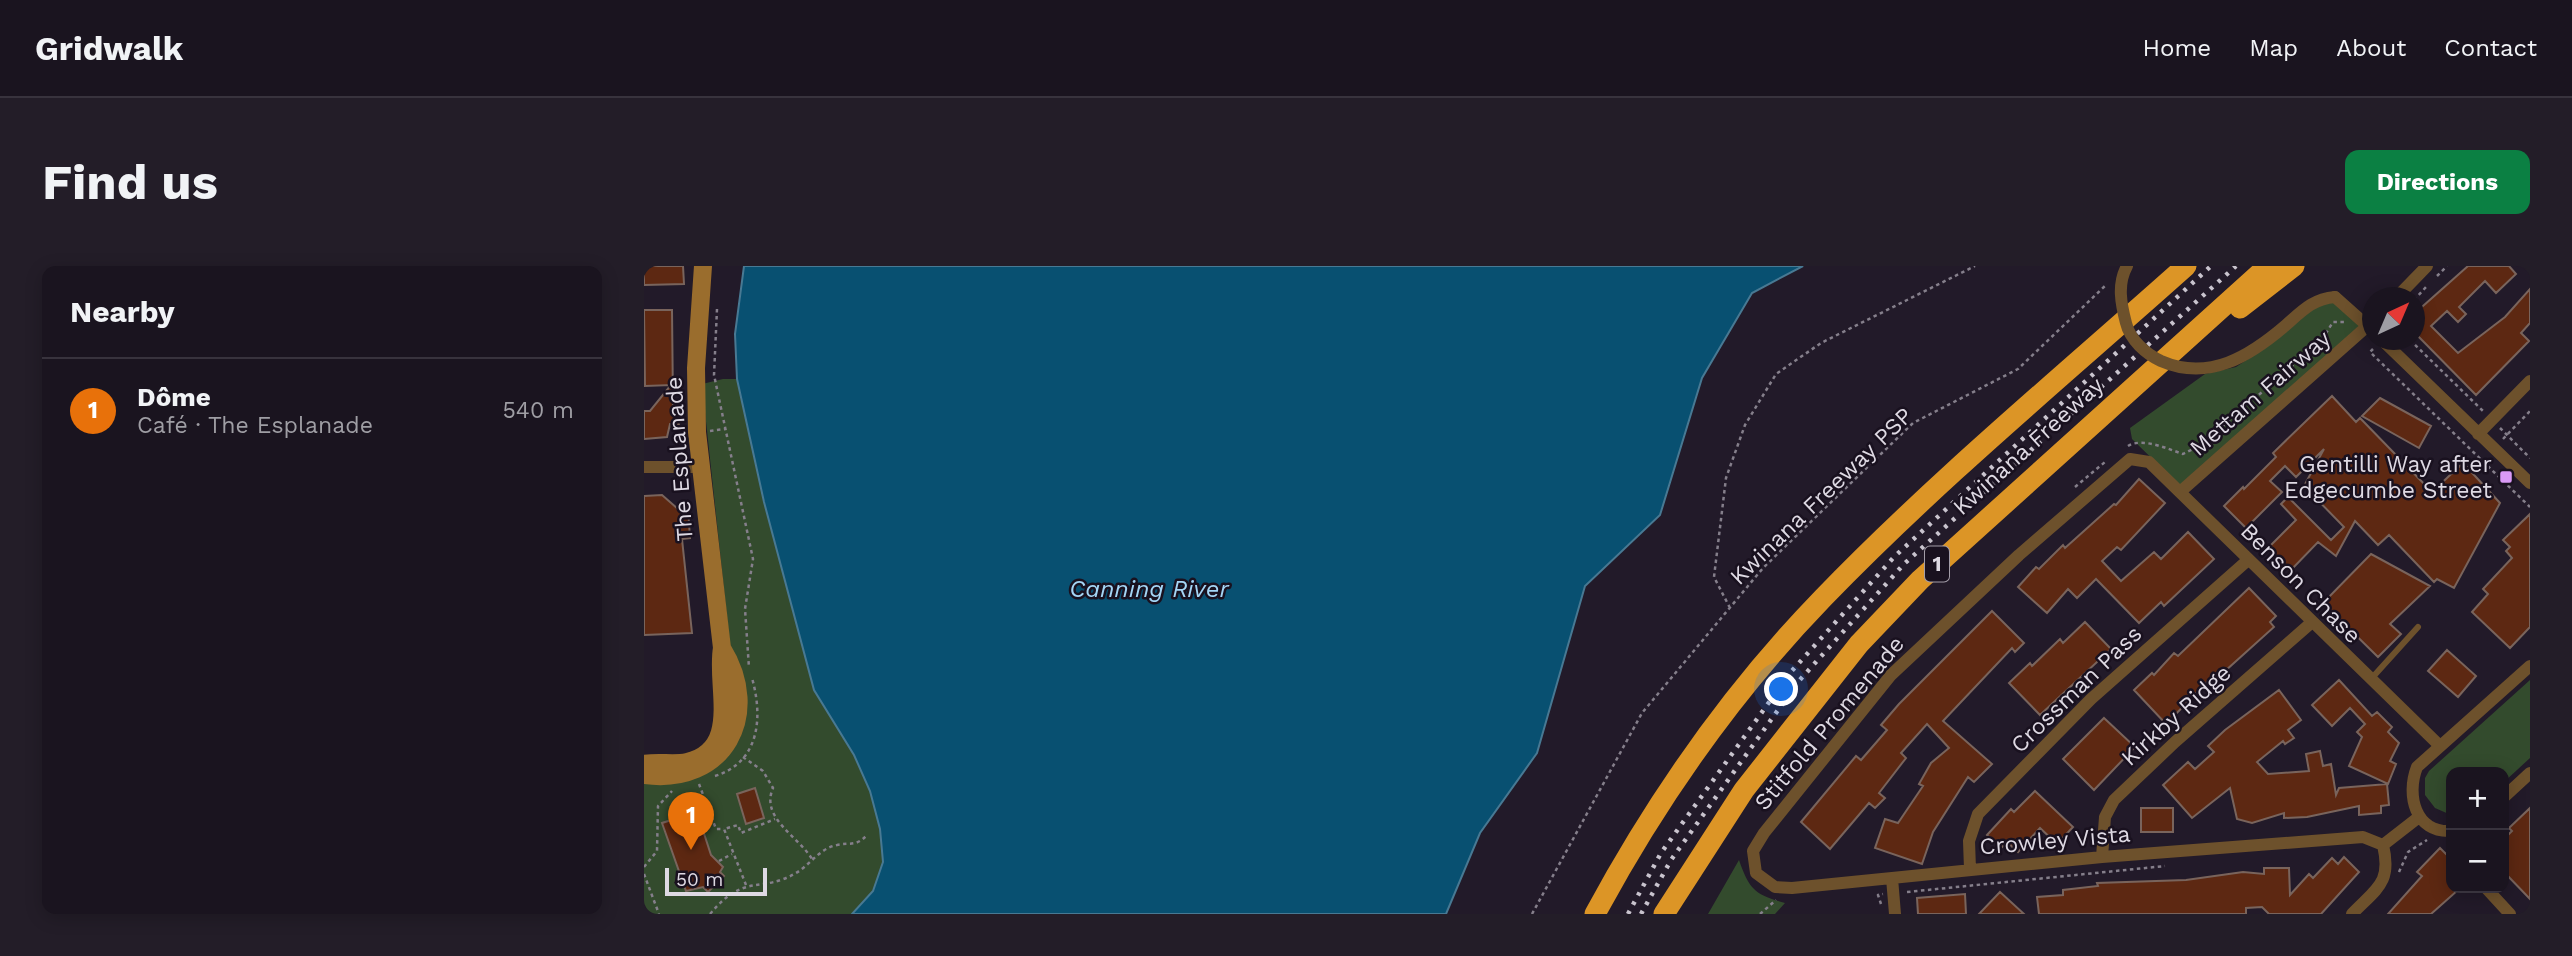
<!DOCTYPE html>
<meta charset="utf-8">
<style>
:root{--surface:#1a141f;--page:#231d28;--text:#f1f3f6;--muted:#9f9ea4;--line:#38333d;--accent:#0b8043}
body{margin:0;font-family:"Work Sans",sans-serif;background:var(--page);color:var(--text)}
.controls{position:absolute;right:21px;bottom:21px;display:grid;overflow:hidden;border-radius:14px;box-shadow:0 4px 18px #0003}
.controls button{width:63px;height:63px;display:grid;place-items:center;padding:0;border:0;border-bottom:2px solid var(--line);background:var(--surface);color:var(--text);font:35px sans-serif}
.compass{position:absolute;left:1718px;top:21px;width:63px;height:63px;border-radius:50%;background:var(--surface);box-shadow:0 4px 18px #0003;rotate:44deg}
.scale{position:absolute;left:21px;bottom:18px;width:102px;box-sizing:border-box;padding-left:7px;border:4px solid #ded9e3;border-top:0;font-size:19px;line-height:24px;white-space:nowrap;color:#ded9e3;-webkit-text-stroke:5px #19111f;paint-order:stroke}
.you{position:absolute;left:1138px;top:424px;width:24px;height:24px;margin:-18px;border:5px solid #fff;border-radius:50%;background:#1a73e8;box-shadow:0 0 0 10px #1a73e833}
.badge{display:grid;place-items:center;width:46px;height:46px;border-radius:50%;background:var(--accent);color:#fff;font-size:23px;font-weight:700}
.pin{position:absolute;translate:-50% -58px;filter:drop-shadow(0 2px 4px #0008)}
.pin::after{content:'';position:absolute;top:37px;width:24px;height:21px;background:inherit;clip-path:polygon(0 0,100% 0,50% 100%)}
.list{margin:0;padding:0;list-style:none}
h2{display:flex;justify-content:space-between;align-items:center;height:91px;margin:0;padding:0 28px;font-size:30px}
h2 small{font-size:23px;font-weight:400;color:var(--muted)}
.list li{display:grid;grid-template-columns:46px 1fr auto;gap:21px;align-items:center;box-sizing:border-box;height:105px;padding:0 28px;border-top:2px solid var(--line)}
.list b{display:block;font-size:26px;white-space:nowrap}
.list p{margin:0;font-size:23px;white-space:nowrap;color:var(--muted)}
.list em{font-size:23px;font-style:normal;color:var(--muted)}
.map{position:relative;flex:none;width:1886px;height:648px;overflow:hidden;border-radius:14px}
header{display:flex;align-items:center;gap:42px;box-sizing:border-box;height:98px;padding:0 35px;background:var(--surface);border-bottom:2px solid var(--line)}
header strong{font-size:33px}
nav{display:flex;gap:38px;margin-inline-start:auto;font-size:24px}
.intro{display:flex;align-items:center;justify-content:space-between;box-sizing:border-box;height:168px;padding:0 42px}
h1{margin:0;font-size:49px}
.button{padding:18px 32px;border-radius:14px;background:var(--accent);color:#fff;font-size:24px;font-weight:700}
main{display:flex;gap:42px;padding:0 42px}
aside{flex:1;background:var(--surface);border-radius:14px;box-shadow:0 4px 18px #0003}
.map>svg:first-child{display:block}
</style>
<header>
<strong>Gridwalk</strong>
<nav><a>Home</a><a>Map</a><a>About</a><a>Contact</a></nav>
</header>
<div class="intro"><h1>Find us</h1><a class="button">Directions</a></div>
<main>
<aside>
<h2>Nearby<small></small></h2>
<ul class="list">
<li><span class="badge" style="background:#e8710a">1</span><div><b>Dôme</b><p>Café · The Esplanade</p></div><em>540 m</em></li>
</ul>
</aside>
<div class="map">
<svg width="1886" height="648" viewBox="0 0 1886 648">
<rect width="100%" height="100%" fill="#221a29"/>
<path fill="#334b2d" d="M1693,36L1719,60L1536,220L1488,173L1486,162L1561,108L1592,101L1628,77L1675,37Z
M79,113H93L120,236L170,424L210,489L226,525L236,563L239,596L229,625L208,648H0V517L80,481L92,435L58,118Z
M1886,414V492L1860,516V506H1807V549L1791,542L1781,529V512L1785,505Z
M1095,594C1105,623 1111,629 1141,637L1131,648H1064Z"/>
<path fill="#085071" stroke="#487993" stroke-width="2" d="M100,0H1159L1108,27L1058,112L1016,249L941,320L893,487L836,567L802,648H208L229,625L239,596L236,563L226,525L210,489L170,424L120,236L93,113L91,68Z"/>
<path fill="#5d2812" stroke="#79645c" stroke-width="2" d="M0,0H39L40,18L0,19Z
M1824,0H1865L1872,8L1852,27L1841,15L1815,41L1822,48L1814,56L1803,45L1787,60L1814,87L1861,51L1886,23V57L1877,67L1885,75L1832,129L1770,66V48Z
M0,44H28L29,138H32L35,159L26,158L23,171L0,173V145H6L27,119L1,120Z
M1688,130L1712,156L1716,152L1788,226L1819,197L1856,237L1810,322L1793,313L1790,316L1745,269L1734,279L1711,255L1692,290L1674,276L1646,305L1624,282L1652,254L1637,238L1644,231L1687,274L1700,261L1660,220L1680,183L1652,211L1641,200L1626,215L1638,226L1602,262L1580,240L1599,221L1600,223L1632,191L1629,187Z
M1736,132L1787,160L1775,182L1718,150Z
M1495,213L1521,237L1477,284L1473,281L1458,295L1477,315L1510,286L1517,293L1544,266L1570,293L1520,340L1517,336L1495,357L1452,313L1433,332L1424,323L1403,347L1374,321L1392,301L1395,303L1419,279L1421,282L1470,238L1472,239Z
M18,229L34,243L44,242L46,272L38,273L48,367L0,369V230Z
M1886,248V361L1866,382L1828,346L1844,328L1839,323L1868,292L1862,285L1866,281L1859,274Z
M1727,288L1786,320L1746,358L1757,368L1734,391L1679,337Z
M1605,322L1632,350L1626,356L1630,361L1571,414L1568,411L1522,458L1490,424L1508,407L1510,409L1530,387L1534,390Z
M1348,345L1380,377L1371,386L1368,382L1299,455L1348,498L1330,516L1324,511L1289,566L1278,598L1231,582L1241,553L1254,557L1279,520L1275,518L1287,497L1305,482L1283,458L1257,487L1262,492L1235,527L1241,532L1231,542L1225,537L1186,583L1157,556L1212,490L1217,494L1243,464L1237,459L1255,438Z
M1441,356L1467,383L1396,449L1365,417L1386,397L1388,400L1416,373L1419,377Z
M1803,384L1832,410L1814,431L1784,405Z
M1695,414L1728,450L1733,446L1748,461L1744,466L1755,477L1746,495L1752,498L1744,518L1705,500L1718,471L1713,466L1721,458L1706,442L1688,460L1668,439Z
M1635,424L1657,454L1644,464L1650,472L1641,478L1639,475L1613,496L1624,508L1665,505L1662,488L1676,485L1679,500L1687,498L1692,529L1695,522L1743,518L1745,539L1737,540V547L1715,549V540L1663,551L1640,552V547L1608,557L1593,553L1586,522L1548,552L1519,519L1544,496L1551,503L1570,486L1564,480L1581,464Z
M1460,452L1491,481L1450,524L1419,493Z
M111,522L120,552L102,558L93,528Z
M1391,525L1429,561L1413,578L1396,562L1374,586L1363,576L1357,582L1343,569L1367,543L1370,546Z
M1497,542H1529V566H1497Z
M1886,542V633L1860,606V573L1868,565L1865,562Z
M53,546L67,589L79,601L76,606L80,610L64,626L59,621L42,625L18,557Z
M1796,582L1807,593V622L1814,624L1787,648H1744L1778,610L1773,606Z
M1700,591L1715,606L1677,648H1625L1618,641L1602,642V648H1395L1393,631L1419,629V624L1454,620L1453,617L1542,614L1599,606L1620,608V602H1645L1646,629L1665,608L1669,612L1688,592L1694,598Z
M1356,626L1380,648H1335Z
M1321,628L1322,648H1274L1273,632Z"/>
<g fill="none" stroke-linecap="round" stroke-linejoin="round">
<path stroke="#857f8b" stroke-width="2.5" stroke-dasharray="3.5 3.5" stroke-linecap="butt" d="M1793,10L1803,0
M1770,34L1783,20
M73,43L70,109L109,293L101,343L105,402
M1766,74L1839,145
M1729,83L1726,86L1886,241
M1856,162L1886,192
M66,165L81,163
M1859,173L1886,145
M1484,180C1498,171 1524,183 1539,188L1557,179L1677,75L1689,56H1700
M1431,221L1461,196
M1086,342L1070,311L1082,212L1101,159L1132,108L1177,77L1331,0
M1187,461L1216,426
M99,491L119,505L129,522C116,552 154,570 168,593
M71,510C116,496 119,451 108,412
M55,518L72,563H80
M75,595L88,588
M0,601L13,585L14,540L28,525
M1755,606L1764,586L1783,574
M0,608L15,648
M102,619L80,563L94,559L97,567L131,553
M1263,626L1521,600
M1237,638L1234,629L1239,628
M66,648C101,606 116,628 152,607C166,599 176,582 193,579C206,576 212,581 223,569
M888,648L998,447L1119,302L1269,157L1374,103L1463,18
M1116,648L1132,634"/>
<path stroke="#6d512c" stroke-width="6" d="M1727,413L1774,361"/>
<path stroke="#6d512c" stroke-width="12" d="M1691,31L1728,64
M1752,32L1783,0
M1738,74L1886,217
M1834,168L1886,115
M0,201H55
M1536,226L1728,56
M1860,531L1886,507
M1807,565C1771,567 1762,529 1773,501L1886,400
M1739,579L1719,571L1458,591L1148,622L1131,621L1112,607L1109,585L1120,567L1247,409L1375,289L1486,193L1505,196L1795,479
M1739,579L1775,551
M1458,591L1461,551L1470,534L1531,476L1667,357
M1326,603L1325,575L1334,548L1447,433L1604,294
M1248,612L1251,648
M1842,622L1866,648
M1708,648C1733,622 1748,617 1739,579"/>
<path stroke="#9a6d2d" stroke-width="18" d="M0,498C14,495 29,499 43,496C98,483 71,420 78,382L53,166L52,102L59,0
M0,509C81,520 119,448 78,382"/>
<path stroke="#dc9526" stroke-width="21" d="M1596,42L1650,0
M951,648C1013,533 1088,426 1179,332C1293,214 1420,109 1542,0
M1020,648L1100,524L1215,378L1276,314L1624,0"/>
<path stroke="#c9c4ce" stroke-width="4.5" stroke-dasharray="3.5 7" stroke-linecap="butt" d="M984,648L1017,587L1146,407L1250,291L1567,0
M997,648L1027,594L1154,416L1260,298L1592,0"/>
<path stroke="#6d512c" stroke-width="12" d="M1483,0C1473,18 1477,38 1482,57C1486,74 1502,88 1517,95C1565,116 1606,90 1642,59C1659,44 1669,33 1691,31"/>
</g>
<rect fill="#da9af6" stroke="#19111f" stroke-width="2.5" x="1855" y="204" width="14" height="14" rx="3.5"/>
<g text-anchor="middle" stroke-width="5" stroke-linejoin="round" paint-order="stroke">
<rect fill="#19111f" stroke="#a39da8" stroke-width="2" x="1281" y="280.5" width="24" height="35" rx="5"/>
<g font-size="21" font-weight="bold" fill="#ded9e3">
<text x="1293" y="305">1</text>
</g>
<g font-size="23" fill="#ded9e3" stroke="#19111f">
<text transform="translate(1616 127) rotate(-41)" y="8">Mettam Fairway</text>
<text transform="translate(1384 180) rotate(-42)" y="8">Kwinana Freeway</text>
<text transform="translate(35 193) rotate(-94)" y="8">The Esplanade</text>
<text transform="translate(1177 230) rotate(-44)" y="8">Kwinana Freeway PSP</text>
<text transform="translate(1657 317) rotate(45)" y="8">Benson Chase</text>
<text transform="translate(1432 423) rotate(-44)" y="8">Crossman Pass</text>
<text transform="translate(1532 449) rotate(-42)" y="8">Kirkby Ridge</text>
<text transform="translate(1185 457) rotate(-50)" y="8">Stitfold Promenade</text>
<text transform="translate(1411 574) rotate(-5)" y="8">Crowley Vista</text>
</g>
<g font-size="23" fill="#ded9e3" stroke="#19111f" text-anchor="end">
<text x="1848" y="206">Gentilli Way after<tspan x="1848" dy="26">Edgecumbe Street</tspan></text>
</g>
<g font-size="24" font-style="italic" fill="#a4d6f6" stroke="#19111f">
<text x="505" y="331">Canning River</text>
</g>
</g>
</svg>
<div class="controls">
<button>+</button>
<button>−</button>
</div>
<svg class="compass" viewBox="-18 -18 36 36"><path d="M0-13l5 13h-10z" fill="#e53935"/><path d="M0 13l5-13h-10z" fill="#9f9ea4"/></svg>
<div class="scale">50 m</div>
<div class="you"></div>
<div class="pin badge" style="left:47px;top:584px;background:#e8710a">1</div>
</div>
</main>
